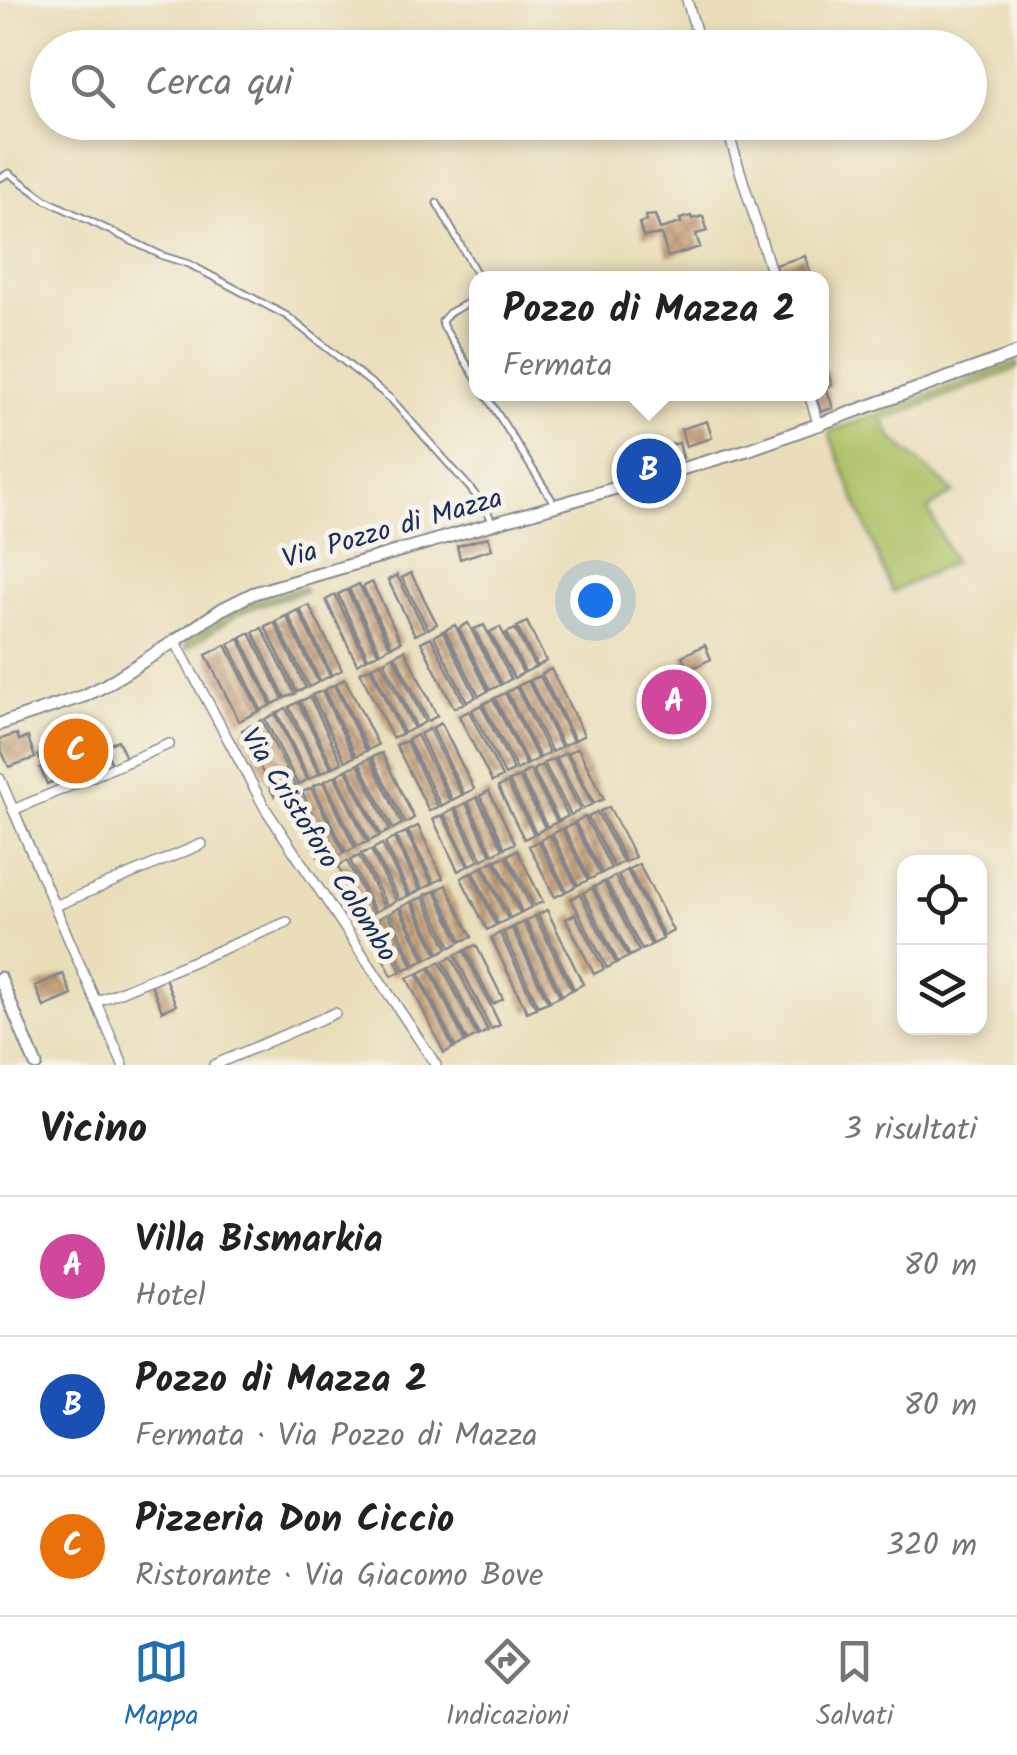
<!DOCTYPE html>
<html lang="it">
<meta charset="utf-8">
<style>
:root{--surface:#fff;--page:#f6f6f6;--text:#222;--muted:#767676;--line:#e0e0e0;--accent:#1f6fb2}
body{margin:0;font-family:Kalam,sans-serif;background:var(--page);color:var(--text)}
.controls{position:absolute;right:30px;bottom:30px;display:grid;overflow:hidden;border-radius:20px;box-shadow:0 5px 15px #0003}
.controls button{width:90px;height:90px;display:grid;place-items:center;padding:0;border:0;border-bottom:2px solid var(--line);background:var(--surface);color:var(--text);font:50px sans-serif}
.you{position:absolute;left:595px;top:600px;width:35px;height:35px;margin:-25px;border:8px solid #fff;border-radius:50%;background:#1a73e8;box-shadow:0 0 0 15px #1a73e833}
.badge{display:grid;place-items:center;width:65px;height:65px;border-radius:50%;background:var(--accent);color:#fff;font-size:32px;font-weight:700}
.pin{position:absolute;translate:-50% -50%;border:5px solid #fff;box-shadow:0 2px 10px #0006}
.popup{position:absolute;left:469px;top:271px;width:360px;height:130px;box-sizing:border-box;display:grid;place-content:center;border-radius:20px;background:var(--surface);filter:drop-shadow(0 2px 8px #0005);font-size:32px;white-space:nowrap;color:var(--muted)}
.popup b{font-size:38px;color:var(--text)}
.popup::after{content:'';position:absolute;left:50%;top:100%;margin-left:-20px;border:20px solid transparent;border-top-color:var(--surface)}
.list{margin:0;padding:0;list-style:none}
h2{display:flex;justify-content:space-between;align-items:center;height:130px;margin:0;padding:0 40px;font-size:42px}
h2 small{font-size:32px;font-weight:400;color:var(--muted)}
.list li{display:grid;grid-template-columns:65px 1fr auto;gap:30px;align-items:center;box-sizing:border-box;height:140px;padding:0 40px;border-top:2px solid var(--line)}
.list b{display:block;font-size:38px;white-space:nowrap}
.list p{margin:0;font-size:32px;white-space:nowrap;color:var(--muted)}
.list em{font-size:32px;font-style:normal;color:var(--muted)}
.icon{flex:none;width:55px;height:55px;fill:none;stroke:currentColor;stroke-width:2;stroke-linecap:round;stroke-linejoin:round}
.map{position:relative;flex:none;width:1017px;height:1065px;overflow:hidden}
.search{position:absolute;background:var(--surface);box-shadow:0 5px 15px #0003;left:30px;right:30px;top:30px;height:110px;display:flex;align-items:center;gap:25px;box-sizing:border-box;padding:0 35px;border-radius:55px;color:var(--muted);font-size:38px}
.sheet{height:550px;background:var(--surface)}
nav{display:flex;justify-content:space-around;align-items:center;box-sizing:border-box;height:140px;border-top:2px solid var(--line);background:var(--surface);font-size:28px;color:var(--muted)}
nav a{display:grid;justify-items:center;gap:5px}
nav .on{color:var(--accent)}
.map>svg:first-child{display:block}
</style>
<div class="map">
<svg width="1017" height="1065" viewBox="0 0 1017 1065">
<defs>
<pattern id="building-cross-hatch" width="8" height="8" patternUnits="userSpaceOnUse" patternTransform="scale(2.5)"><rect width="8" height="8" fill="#c59c74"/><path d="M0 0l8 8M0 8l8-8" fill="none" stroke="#9f8062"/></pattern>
</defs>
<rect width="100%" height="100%" fill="#f7f3e8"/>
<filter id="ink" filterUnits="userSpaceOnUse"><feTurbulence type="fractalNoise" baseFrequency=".01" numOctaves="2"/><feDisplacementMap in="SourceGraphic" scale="20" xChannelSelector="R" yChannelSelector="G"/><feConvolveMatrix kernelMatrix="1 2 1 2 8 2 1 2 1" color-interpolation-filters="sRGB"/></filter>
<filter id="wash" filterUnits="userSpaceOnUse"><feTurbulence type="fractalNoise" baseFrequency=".0048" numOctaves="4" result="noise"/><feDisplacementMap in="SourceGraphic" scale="40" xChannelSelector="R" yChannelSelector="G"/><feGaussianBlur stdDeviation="2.25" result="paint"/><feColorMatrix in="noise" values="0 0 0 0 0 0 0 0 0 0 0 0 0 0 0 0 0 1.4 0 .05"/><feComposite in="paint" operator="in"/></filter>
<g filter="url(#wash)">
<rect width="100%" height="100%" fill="#e9deb9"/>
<path fill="#acc064" stroke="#647861" stroke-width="2.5" d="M1017,362V369L883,420L892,438L954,492L928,509L954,562L892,592L829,434L831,431Z
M303,587L306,591L260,605L238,614L186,649V643L237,609L258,600Z"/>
<g id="blocks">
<path fill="url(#building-cross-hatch)" d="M655,215L660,229L681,223L680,219L691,216L692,219L703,216L707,231L696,234L700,247L668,257L661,234L643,237L639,223L646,221L645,216Z
M805,256L812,278H779L775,265Z
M826,368L832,385L826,387L833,408L821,412L815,394H822V369Z
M707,421L712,438L686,446L681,429Z
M679,443L683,458L665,464L663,456L673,453L670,445Z
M488,537L492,549L460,559L457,546Z
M411,573L437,624L428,629L402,578Z
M397,575L425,630L415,635L388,580Z
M372,582L401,642L392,646L363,587Z
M359,584L390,647L380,652L349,589Z
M347,590L378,653L368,658L338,594Z
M335,595L366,659L357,664L326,600Z
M309,605L342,670L332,675L300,609Z
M298,610L330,676L320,681L288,615Z
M286,616L318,682L309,687L276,621Z
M274,622L306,688L297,692L265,626Z
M527,622L546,661L537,666L517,627Z
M468,623L500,685L490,690L459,628Z
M455,625L488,691L479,696L445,630Z
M484,625L511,679L502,684L474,629Z
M500,627L523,673L514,678L490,632Z
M262,628L295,694L285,698L253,632Z
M515,629L535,667L525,672L506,633Z
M443,631L476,697L467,702L434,636Z
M250,633L283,699L273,704L241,638Z
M431,637L464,703L454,708L421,642Z
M239,639L271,705L261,710L229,644Z
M226,645L259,711L239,721L206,655Z
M705,645L711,659L689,670L682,656Z
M405,650L437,716L428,721L395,655Z
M393,656L425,722L416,727L384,661Z
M381,662L414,728L404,733L372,667Z
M370,668L402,734L392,738L360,672Z
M551,669L584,735L575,740L542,674Z
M540,676L573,741L563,746L530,680Z
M672,678L678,690L690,684L702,709L688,716L691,721L672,730L659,702L666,699L659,685Z
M345,679L378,745L368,750L336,684Z
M528,681L561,747L552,752L518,686Z
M334,685L366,751L356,756L324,690Z
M516,687L549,753L540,758L507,692Z
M322,691L354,757L345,761L312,695Z
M505,693L538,759L528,764L495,698Z
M310,697L342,763L333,767L300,701Z
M493,699L526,765L517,770L483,704Z
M298,702L331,768L321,773L289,707Z
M481,705L514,771L505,775L472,710Z
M286,708L319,774L309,779L277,713Z
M469,711L502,777L492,782L459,716Z
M275,714L307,780L298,785L265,719Z
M262,720L295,786L274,796L242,730Z
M79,722L82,731L75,733L79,746L83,745L86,756L69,762L61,738L57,739L54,731Z
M441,723L474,789L464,794L432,728Z
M429,729L462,795L452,800L420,734Z
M17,734L19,740L28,737L35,758L9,767L0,748V739Z
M417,735L450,801L441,806L408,740Z
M118,740L126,758L112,764L104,747Z
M406,741L438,807L429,811L396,745Z
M53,748L66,775L75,771L78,779L62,786L59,779L47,784L40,768L43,766L38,755Z
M578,748L604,799L594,803L568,753Z
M382,753L414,818L405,823L372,757Z
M566,753L592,804L583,809L556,758Z
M370,758L402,824L393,829L360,763Z
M554,759L580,810L571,815L544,763Z
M358,764L390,830L381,835L348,769Z
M542,765L568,816L559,821L533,770Z
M346,770L379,836L369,841L337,775Z
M530,770L557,822L547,827L521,775Z
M335,776L367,842L357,846L325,781Z
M519,777L545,828L536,833L509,781Z
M323,782L355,848L346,852L313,786Z
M507,783L534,834L524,839L498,787Z
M311,788L344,853L334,858L302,792Z
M489,791L515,843L505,848L480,796Z
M299,794L331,859L322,864L289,798Z
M477,797L503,849L493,854L468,802Z
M466,803L491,855L482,860L456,808Z
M609,807L635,857L626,862L600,811Z
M454,809L479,861L470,865L444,814Z
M597,812L623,862L614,867L588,817Z
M442,815L468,866L458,871L433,819Z
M585,817L611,868L602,873L575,822Z
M574,824L600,874L590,879L564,828Z
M418,826L443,878L434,883L408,831Z
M562,829L588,880L578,885L552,834Z
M406,832L432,884L422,889L396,837Z
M550,835L576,886L567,891L540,840Z
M394,838L420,890L410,895L385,843Z
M538,841L565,892L555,897L529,846Z
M382,844L408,896L399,900L373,849Z
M371,850L396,901L387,906L361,854Z
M517,850L543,902L534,906L508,855Z
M359,856L384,907L375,912L350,860Z
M506,856L531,907L522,912L496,860Z
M347,861L373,913L363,918L338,866Z
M494,861L520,913L510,918L484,866Z
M639,864L673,931L664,936L629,869Z
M482,867L508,919L498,924L473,872Z
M627,870L663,939L653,944L618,875Z
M471,873L496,925L487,930L461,878Z
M615,876L651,945L642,950L606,881Z
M604,882L639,951L630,956L594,887Z
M446,885L472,937L462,941L437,890Z
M592,888L628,957L618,962L583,893Z
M435,891L460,942L451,947L425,895Z
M580,894L616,963L607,968L571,899Z
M423,897L448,948L439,953L413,901Z
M411,902L437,954L427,959L401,907Z
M399,908L425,960L415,965L390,913Z
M547,910L583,984L574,989L538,915Z
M387,914L413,966L404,970L378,919Z
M575,914L604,969L594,974L566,919Z
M535,916L572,990L562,995L526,921Z
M376,920L401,972L392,976L366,925Z
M524,922L560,996L550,1001L514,927Z
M512,928L548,1002L538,1006L503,932Z
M500,933L536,1008L527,1012L491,938Z
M476,945L503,999L493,1004L466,950Z
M464,951L500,1025L491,1029L455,955Z
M452,957L488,1031L479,1035L443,961Z
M440,962L477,1036L467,1041L431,967Z
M429,968L465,1042L455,1047L419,973Z
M63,974L72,995L44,1007L35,986Z
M417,974L453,1048L444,1053L407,978Z
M165,978L176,1005L162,1011L151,984Z"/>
</g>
</g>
<g filter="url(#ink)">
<use href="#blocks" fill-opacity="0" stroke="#82868c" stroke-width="2.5"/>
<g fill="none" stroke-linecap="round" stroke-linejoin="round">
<defs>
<path id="service" d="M0,178L9,173L46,200L163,256L189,264L287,316L391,399L470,488L487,510L492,522
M437,203L479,278
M477,298L449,313L442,321L443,326L477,380
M485,394L554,503"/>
<path id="minor" d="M687,0L701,48
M725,122L773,278
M809,394L819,426
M175,641L265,808L436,1065
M0,779L123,1065
M13,810L169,744
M55,906L202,844
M96,1002L287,922
M214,1065L335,1013"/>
<path id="tertiary" d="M0,724L84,696L104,686L175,641L222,609L254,593L747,450L1017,353
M0,978L36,1065"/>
</defs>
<use href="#service" stroke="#82868c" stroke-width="9"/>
<use href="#minor" stroke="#82868c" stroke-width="12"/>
<use href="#tertiary" stroke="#82868c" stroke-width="15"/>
<use href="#service" stroke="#fff" stroke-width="5"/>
<use href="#minor" stroke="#fff" stroke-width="9"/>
<use href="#tertiary" stroke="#fff" stroke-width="11"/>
</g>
</g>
<g text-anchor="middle" stroke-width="10" stroke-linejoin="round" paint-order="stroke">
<g font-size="28" fill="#1b2f5e" stroke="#f7f3e8">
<text transform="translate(392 527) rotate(-16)" y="10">Via Pozzo di Mazza</text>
<text transform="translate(320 844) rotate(58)" y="10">Via Cristoforo Colombo</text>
</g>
</g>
</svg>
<div class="controls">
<button><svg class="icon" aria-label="locate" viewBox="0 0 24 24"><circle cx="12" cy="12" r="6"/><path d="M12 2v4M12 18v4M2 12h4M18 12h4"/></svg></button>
<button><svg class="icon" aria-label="layers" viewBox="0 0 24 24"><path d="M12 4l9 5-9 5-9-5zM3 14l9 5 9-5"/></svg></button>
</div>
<div class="you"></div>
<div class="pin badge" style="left:674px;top:702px;background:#d1479c">A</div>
<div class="pin badge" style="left:649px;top:471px;background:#1a4fb4">B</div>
<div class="popup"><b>Pozzo di Mazza 2</b>Fermata</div>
<div class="pin badge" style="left:76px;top:751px;background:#e8710a">C</div>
<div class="search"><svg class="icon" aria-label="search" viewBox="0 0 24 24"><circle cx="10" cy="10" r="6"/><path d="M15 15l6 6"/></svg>Cerca qui</div>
</div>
<section class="sheet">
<h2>Vicino<small>3 risultati</small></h2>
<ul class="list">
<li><span class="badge" style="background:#d1479c">A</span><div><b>Villa Bismarkia</b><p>Hotel</p></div><em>80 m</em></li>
<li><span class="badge" style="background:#1a4fb4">B</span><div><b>Pozzo di Mazza 2</b><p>Fermata · Via Pozzo di Mazza</p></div><em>80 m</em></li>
<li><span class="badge" style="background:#e8710a">C</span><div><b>Pizzeria Don Ciccio</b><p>Ristorante · Via Giacomo Bove</p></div><em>320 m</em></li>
</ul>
</section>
<nav>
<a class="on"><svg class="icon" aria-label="map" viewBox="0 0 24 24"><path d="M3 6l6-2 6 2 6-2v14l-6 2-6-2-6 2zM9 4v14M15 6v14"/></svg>Mappa</a>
<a><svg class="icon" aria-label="directions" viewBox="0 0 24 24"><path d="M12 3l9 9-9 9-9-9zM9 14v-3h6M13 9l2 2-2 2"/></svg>Indicazioni</a>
<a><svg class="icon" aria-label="saved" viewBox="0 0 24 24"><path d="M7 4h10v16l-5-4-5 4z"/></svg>Salvati</a>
</nav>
